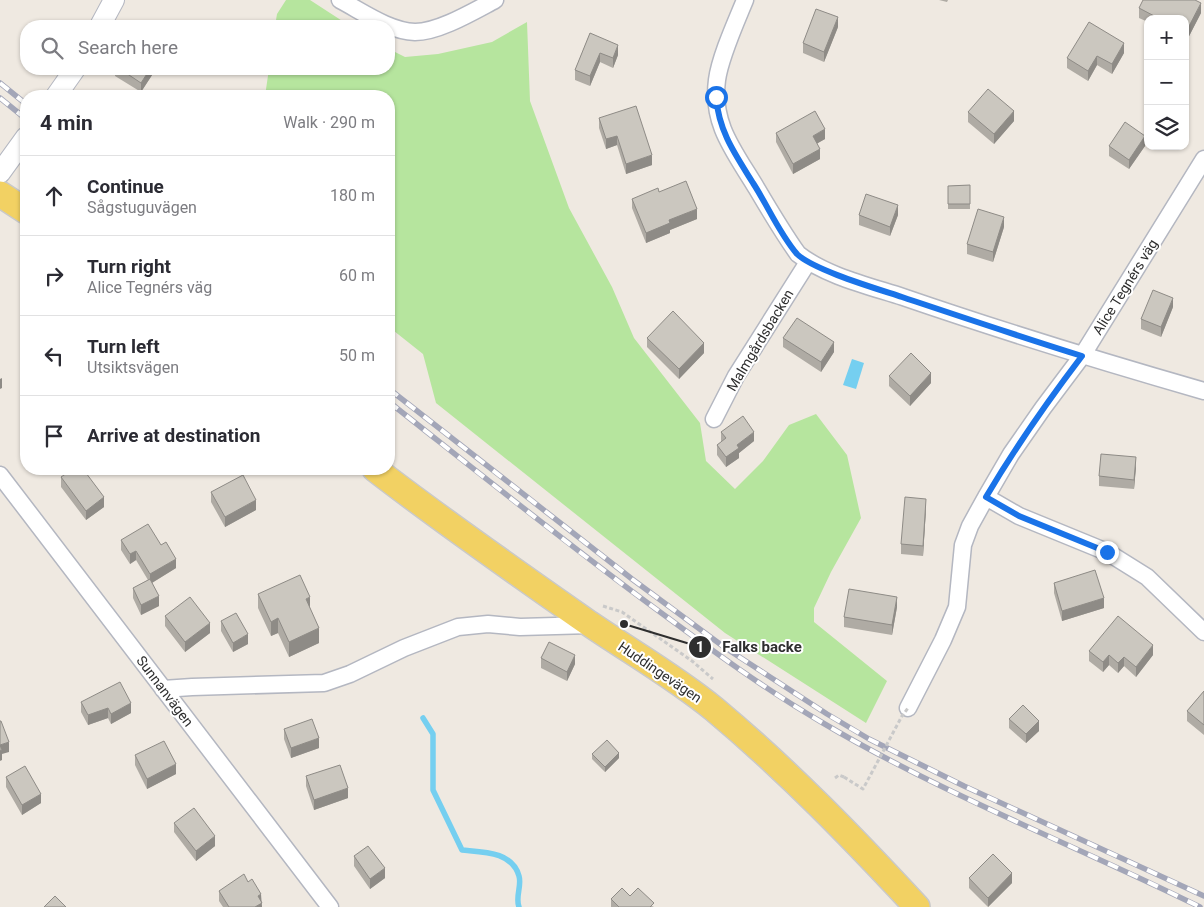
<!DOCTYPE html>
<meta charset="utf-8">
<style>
:root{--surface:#fff;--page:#f2f2f3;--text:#2b2b33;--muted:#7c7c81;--line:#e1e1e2}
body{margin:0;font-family:Roboto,sans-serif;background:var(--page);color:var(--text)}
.controls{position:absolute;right:15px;top:15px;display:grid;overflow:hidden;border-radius:10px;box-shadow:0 1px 4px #0004}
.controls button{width:45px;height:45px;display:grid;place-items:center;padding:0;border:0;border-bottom:1px solid var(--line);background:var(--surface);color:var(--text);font:25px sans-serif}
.stop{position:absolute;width:15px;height:15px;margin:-11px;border:4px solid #1a73e8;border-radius:50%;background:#fff}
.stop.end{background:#1a73e8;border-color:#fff;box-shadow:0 1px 5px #0008}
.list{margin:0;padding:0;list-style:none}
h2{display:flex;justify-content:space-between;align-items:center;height:65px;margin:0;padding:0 20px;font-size:21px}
h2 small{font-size:16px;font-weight:400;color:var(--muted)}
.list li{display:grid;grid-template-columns:32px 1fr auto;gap:15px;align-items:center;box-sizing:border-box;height:80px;padding:0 20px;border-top:1px solid var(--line)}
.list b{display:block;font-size:19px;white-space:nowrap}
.list p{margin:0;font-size:16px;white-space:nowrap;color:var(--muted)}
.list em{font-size:16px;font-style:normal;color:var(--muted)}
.icon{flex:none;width:28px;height:28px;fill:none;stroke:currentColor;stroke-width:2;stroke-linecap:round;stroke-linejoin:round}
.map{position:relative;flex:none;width:1204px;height:907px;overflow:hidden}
.search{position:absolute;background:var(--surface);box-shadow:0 1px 4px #0004;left:20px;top:20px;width:375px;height:55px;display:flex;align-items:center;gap:12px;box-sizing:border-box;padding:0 18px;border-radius:20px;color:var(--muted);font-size:19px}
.panel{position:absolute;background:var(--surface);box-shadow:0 1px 4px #0004;left:20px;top:90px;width:375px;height:385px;border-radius:20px}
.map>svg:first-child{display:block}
</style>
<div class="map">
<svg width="1204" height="907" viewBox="0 0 1204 907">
<rect width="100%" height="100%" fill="#efe9e1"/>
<path fill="#b6e59e" d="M286,0H310L350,26H275L277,14Z
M527,22L530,101L569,208L612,287L634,338L700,423L706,461L735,489L763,461L789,425L816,414L847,455L861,518L831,572L814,608V622L887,681L866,723L725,633L436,403L423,354L389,327V96H265L269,69H389V49L405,57L438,54L492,42Z"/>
<path fill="#75cff0" d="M852,359L864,363L856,389L843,385Z"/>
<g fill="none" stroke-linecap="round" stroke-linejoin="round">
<path stroke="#75cff0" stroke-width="5.5" d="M423,718L433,734V790L462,850C482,852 512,851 519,876C522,886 515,897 519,907"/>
<defs>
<path id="minor" d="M340,0C363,12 389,31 415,32C439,32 474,11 495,0
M745,0C736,22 720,57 717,80C711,125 735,152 757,189C770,211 783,233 798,254C826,276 869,286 903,297C1002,331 1103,362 1204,391
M714,419L736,376L808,262
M0,475L330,907
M986,497L1019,516L1107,552L1147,577L1204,632
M163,689L192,687L324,683L350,674L404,648L458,627L488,624L520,627L591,625
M908,708L943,640L957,607L963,545L970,526L986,497L1011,454L1043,408L1082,356L1204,159"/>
<path id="tertiary" d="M100,26L114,0
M56,96L75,69
M0,173L26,137"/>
<path id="primary" d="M0,194L26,211
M375,469C445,523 517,573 590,624C631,652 675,677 714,709C787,770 853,838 917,907"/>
</defs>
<use href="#minor" stroke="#b4b7c1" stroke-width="19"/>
<use href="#tertiary" stroke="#b4b7c1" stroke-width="22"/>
<use href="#primary" stroke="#c9c9c9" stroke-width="28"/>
<path stroke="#c9c9c9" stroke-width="3" stroke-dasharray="4 2.5" stroke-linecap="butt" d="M603,606L622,612L692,661L713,679
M835,778L839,775L844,777"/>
<use href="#minor" stroke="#fff" stroke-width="16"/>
<use href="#tertiary" stroke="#fff" stroke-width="20"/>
<use href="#primary" stroke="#f2d163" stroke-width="25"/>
<defs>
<path id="rail" d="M0,83L26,104
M0,98L26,119
M389,389L632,579L724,647L827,714L869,739L964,786L1204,896
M389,402C479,473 568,545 660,612C713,651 766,690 823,723C944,795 1075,845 1200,907"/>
</defs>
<use href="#rail" stroke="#a3a6b8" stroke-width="5.5"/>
<use href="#rail" stroke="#fff" stroke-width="4" stroke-dasharray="11" stroke-linecap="butt"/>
<path stroke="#c9c9c9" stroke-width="3" stroke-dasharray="4 2.5" stroke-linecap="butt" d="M844,777L863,789L902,716L908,708"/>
</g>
<path fill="#afaba4" d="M939,0H948L947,2Z
M1139,8L1201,13L1186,42H1185V19H1148V22L1139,18Z
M838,27L824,62L803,53V43Z
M590,33L618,55L613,68L600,62L590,86L575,80V70Z
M1124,53L1112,74L1097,65L1088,81L1067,68V58Z
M115,69H156L141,92L115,76Z
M968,112L1014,121L994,144L968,122Z
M599,118L652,165L626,174L617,145L606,149L599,128Z
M776,133L825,139L817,143L820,159L793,174L776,142Z
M1109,146H1145L1129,169L1109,156Z
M970,185V209H948V186Z
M659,192L697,219L670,230V233L646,243L632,208V199Z
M859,215H898L890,236L859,225Z
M1004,227L993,262L967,254V244Z
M1173,307L1161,337L1141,329V319Z
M647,338L704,353L679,379L647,347Z
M783,338L834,352L821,372L783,347Z
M26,376V393L23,388V379Z
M889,376L931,383L910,406L889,386Z
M721,432L754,441L739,453V458L726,467L717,455V445L721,442Z
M1136,467L1134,489L1099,486V476Z
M61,477L104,507L86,520L61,487Z
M211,492L256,510L225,527L211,502Z
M926,509L923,556L901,554V544Z
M121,540L176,568L152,583L159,606L141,615L133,598V588L148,580L136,560L130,564L121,550Z
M1054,583L1104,608L1062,621L1054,593Z
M258,594L310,608L319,643L289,657L278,633L271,636L258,608Z
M897,607L892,635L844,627V617Z
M165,616L210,633L185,652L165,626Z
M221,621L248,644L233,652L221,631Z
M1089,651L1153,655L1136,677L1124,666L1118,673L1109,665L1103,672L1089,661Z
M541,658L575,664L567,681L541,668Z
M1204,691V735L1187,721V711Z
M81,702L131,713L111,724L108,718L88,725L81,712Z
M1009,719L1039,731L1026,743L1009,728Z
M284,729L319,748L291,758L284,739Z
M592,754L619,758L605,772L592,759Z
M135,755L176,774L147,789L135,765Z
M306,776L348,798L314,810L306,786Z
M6,777L41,803L22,815L6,787Z
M174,823L215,846L196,861L174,832Z
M354,856L385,878L370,889L354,866Z
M969,878L1012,883L988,907L969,888Z
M248,882L261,902L262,907H223L219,901V891Z
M630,896L654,907H611V899Z"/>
<path fill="#8e8b86" d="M1201,3V13L1186,42V32Z
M838,17V27L824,62V52Z
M1124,43V53L1112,74V64Z
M618,45V55L613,68V58Z
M600,53V62L590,86V76Z
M1097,56V65L1088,81V71Z
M150,69H156L141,92V83Z
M1014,111V121L994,144V134Z
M825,129V139L813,146V136Z
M617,136V145L606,149V139Z
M1145,136V146L1129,169V160Z
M820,149V159L793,174V164Z
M652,155V165L626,174V164Z
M898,205V215L890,236V227Z
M697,209V219L670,230V233L646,243V233L669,220Z
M1004,217V227L993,262V252Z
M1173,298V307L1161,337V327Z
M834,342V352L821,372V362Z
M704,343V353L679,379V369Z
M931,373V383L910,406V396Z
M2,378V388L0,389V379Z
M754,432V441L739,453V458L726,467V457L737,445Z
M1136,457V467L1134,489V480Z
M104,497V507L86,520V511Z
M926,499V509L923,556V546Z
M256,500V510L225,527V517Z
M136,551V560L130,564V554Z
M176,559V568L150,584V574Z
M159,596V606L141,615V605Z
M310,597V611L306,599Z
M897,597V607L892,635V625Z
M1104,598V608L1062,621V611Z
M278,618V633L271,636V622Z
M210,623V633L185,652V642Z
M319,628V643L289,657V642Z
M248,634V644L233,652V643Z
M1153,645V655L1136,677V667Z
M575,655V664L567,681V672Z
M1109,655V665L1103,672V662Z
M1124,657V666L1118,673V663Z
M131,703V713L111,724V714Z
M108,708V718L88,725V715Z
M1039,721V731L1026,743V734Z
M319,738V748L291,758V748Z
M9,742V752L2,754V760L0,761V745Z
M619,753V758L605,772V767Z
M176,764V774L147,789V779Z
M348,788V798L314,810V800Z
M41,794V803L22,815V805Z
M215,836V846L196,861V851Z
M385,868V878L370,889V879Z
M1012,873V883L988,907V898Z
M261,894L262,907H255L258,896Z"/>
<path fill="#cbc7bf" stroke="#8e8b86" d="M1143,0H1195L1201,3L1186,32H1185V19H1160L1139,8Z
M816,9L838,17L824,52L803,43Z
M1089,22L1124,43L1112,64L1097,56L1088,71L1067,58Z
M590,33L618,45L613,58L600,53L590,76L575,70Z
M120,69H150L141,83Z
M988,89L1014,111L994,134L968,112Z
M636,106L652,155L626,164L617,136L606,139L599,118Z
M815,111L825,129L813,136L820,149L793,164L776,133Z
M1125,122L1145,136L1129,160L1109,146Z
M686,181L697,209L669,220L670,223L646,233L632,199L658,188L659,192Z
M970,185V204H948V186Z
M866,194L898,205L890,227L859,215Z
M978,209L1004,217L993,252L967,244Z
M1153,290L1173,298L1161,327L1141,319Z
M673,311L704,343L679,369L647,338Z
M797,318L834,342L821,362L783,338Z
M911,353L931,373L910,396L889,376Z
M26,376V383L23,379Z
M743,416L754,432L737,445L739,448L726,457L717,445L726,438L721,432Z
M1101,454L1136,457L1134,480L1099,476Z
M73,469H83L104,497L86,511L61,477Z
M243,475L256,500L225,517L211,492Z
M905,497L926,499L923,546L901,544Z
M148,524L161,545L166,542L176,559L150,574L136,551L130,554L121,540Z
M1095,570L1104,598L1062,611L1054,583Z
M300,575L310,597L306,599L319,628L289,642L278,618L271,622L258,594Z
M150,579L159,596L141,605L133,588Z
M849,589L897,597L892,625L844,617Z
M190,597L210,623L185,642L165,616Z
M236,613L248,634L233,643L221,621Z
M1118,616L1153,645L1136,667L1124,657L1118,663L1109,655L1103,662L1089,651Z
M549,642L575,655L567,672L541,658Z
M120,682L131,703L111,714L108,708L88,715L81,702Z
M1204,691V725L1187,711Z
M1023,705L1039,721L1026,734L1009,719Z
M312,719L319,738L291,748L284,729Z
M0,721H1L9,742L0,745L2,750L0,751Z
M607,740L619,753L605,767L592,754Z
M164,741L176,764L147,779L135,755Z
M340,765L348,788L314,800L306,776Z
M25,766L41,794L22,805L6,777Z
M194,808L215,836L196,851L174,823Z
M368,846L385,868L370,879L354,856Z
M993,854L1012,873L988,898L969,878Z
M244,874L248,882L252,879L261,894L258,896L262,903L255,907H229L219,891Z
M622,888L630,896L638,888L654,903L650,907H619L611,899Z
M55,896L66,907H44Z"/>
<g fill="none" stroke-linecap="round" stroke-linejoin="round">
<path stroke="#1a73e8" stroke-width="6" d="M716,97C719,132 735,154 753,183C768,206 779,233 797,254C813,270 878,289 902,297C962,317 1021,337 1082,356C1047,402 1015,448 986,497L1019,516L1107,552"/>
</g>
<g text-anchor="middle" stroke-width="4" stroke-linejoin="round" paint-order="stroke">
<g font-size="14" fill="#2e2e2e" stroke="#fff">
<text transform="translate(1125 287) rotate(-58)" y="5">Alice Tegnérs väg</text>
<text transform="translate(760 340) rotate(-59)" y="5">Malmgårdsbacken</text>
<text transform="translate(660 672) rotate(34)" y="5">Huddingevägen</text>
<text transform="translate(165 691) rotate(53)" y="5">Sunnanvägen</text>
</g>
</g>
<path fill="none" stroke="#2e2e2e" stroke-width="2" d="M624 624L700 647"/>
<g fill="#2e2e2e" stroke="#fff" stroke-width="2">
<circle cx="624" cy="624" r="5"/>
<circle cx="700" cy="647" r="12"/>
</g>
<g font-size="15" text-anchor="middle" font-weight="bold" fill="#fff">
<text x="700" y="652">1</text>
</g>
<g font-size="15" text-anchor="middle" font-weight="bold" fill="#2e2e2e" stroke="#fff" stroke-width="4" stroke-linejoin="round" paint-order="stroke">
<text x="762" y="652">Falks backe</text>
</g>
</svg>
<div class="controls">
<button>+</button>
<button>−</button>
<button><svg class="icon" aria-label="layers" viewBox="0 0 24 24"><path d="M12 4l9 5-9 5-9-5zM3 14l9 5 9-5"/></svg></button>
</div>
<div class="stop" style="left:716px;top:97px"></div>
<div class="stop end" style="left:1107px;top:552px"></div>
<div class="search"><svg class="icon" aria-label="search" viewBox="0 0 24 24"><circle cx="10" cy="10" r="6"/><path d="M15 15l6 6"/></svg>Search here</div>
<section class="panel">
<h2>4 min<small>Walk · 290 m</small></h2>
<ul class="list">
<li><svg class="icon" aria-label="ahead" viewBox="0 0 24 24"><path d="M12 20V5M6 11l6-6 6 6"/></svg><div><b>Continue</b><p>Sågstuguvägen</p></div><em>180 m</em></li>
<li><svg class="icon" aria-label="right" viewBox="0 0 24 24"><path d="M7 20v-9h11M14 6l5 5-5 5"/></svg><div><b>Turn right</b><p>Alice Tegnérs väg</p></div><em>60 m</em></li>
<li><svg class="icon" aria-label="left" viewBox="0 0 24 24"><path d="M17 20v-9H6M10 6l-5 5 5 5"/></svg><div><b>Turn left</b><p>Utsiktsvägen</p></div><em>50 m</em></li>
<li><svg class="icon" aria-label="arrive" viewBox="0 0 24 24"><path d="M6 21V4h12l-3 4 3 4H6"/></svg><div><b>Arrive at destination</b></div></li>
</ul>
</section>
</div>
